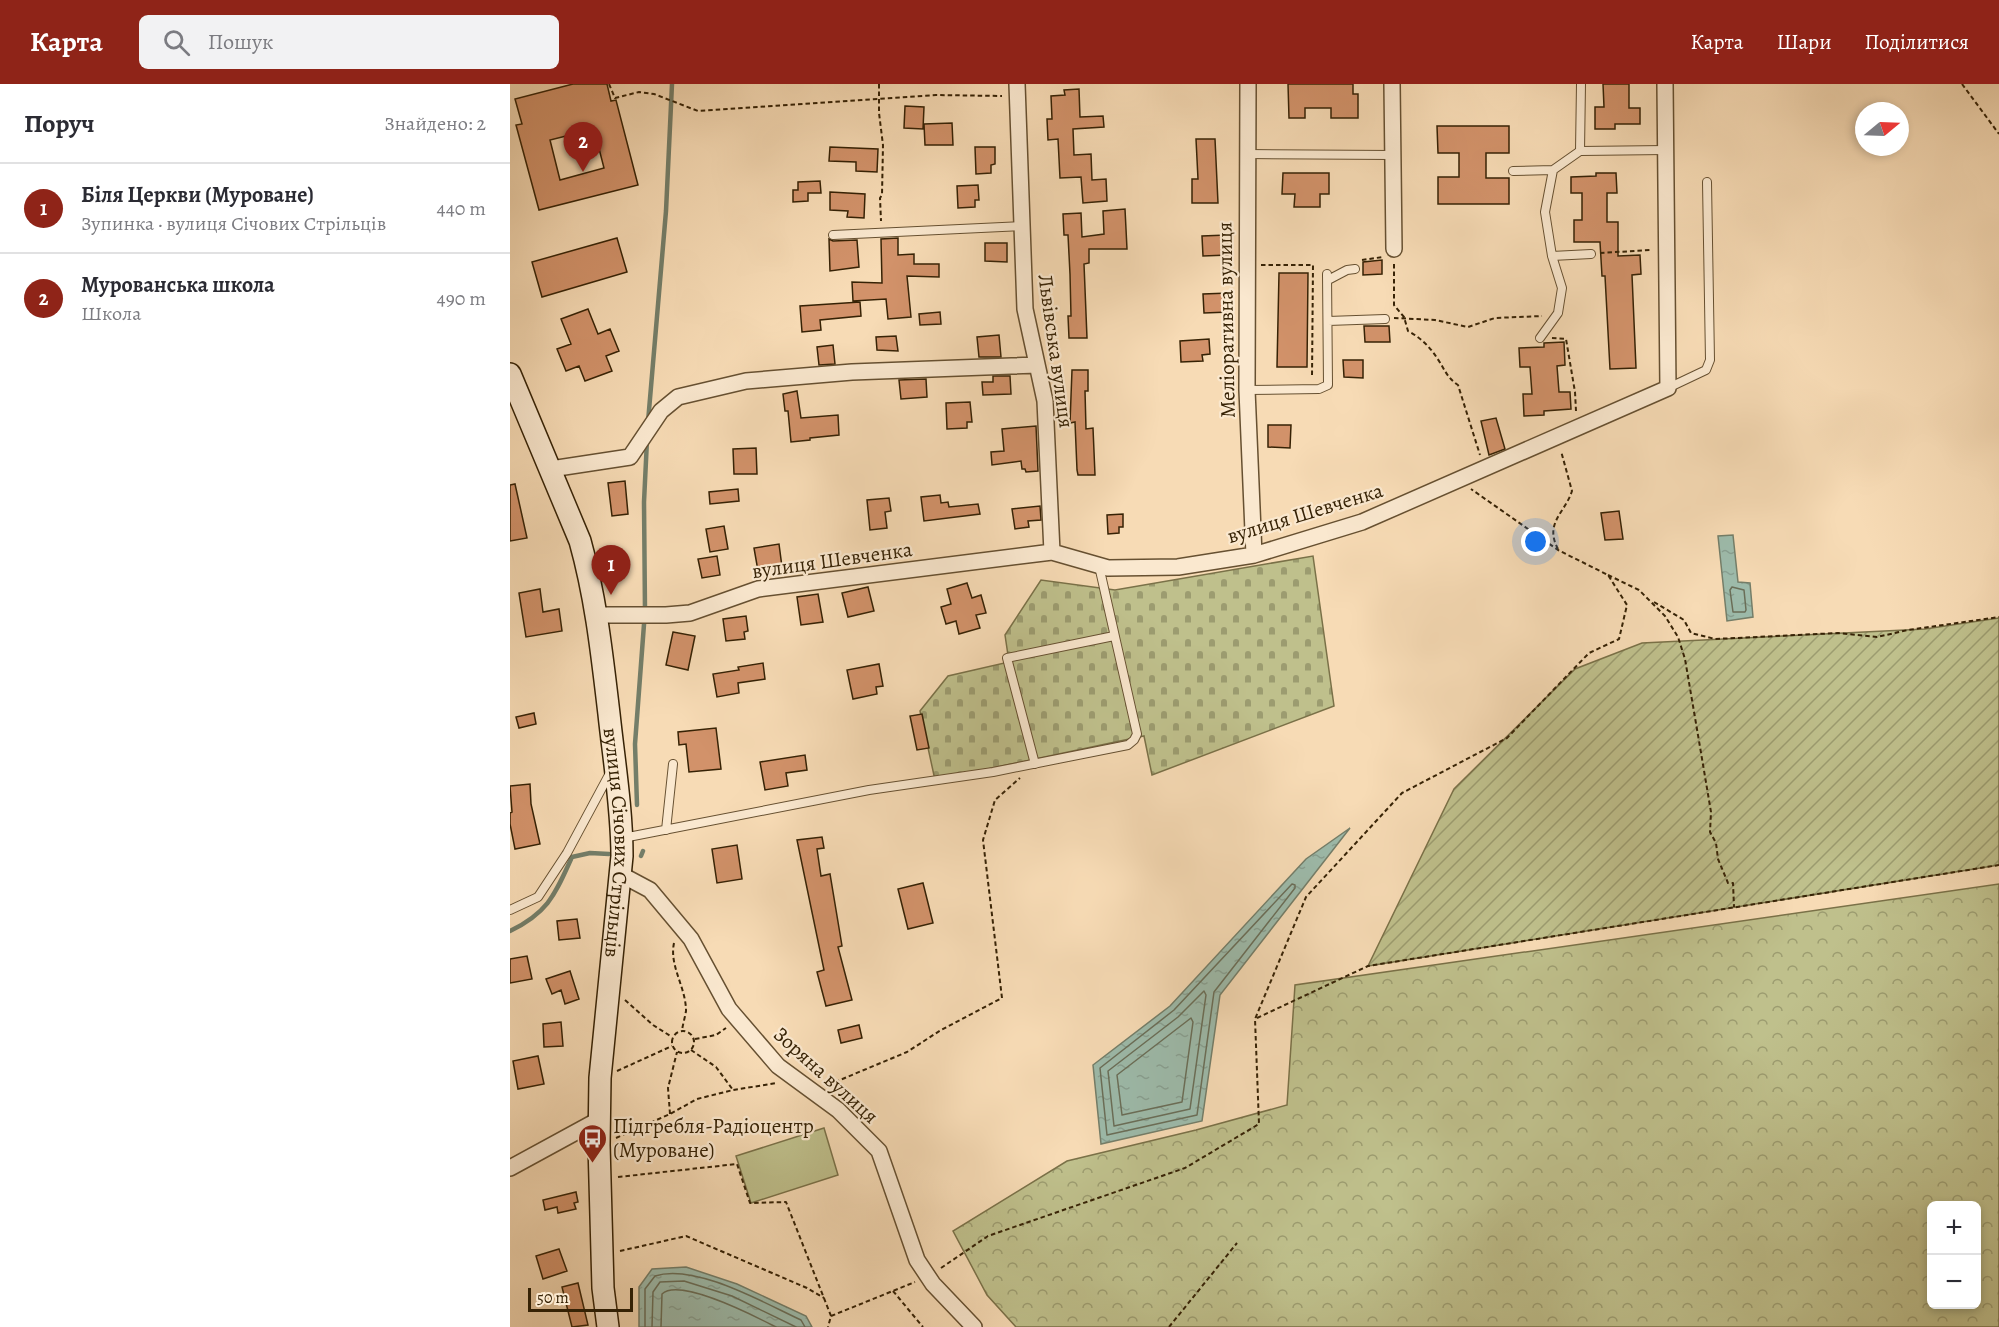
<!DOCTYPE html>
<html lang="uk">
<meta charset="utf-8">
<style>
:root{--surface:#fff;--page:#f2f2f3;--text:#2b2b33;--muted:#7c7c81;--line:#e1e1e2;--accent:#8f2418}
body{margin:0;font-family:Alegreya,serif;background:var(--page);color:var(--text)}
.controls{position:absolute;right:18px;bottom:18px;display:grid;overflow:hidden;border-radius:9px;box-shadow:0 3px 9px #0003}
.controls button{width:54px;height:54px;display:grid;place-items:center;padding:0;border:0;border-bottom:2px solid var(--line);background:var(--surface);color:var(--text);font:30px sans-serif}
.compass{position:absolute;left:1345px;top:18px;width:54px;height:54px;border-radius:50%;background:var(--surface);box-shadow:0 3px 9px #0003;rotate:71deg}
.scale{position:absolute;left:18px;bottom:15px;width:105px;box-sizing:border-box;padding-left:6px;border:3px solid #362205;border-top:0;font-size:16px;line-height:21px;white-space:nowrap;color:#362205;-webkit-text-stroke:4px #fae8cf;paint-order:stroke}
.you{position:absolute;left:1026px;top:458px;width:21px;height:21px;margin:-15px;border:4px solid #fff;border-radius:50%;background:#1a73e8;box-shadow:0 0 0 9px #1a73e833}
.badge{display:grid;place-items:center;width:39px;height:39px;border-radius:50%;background:var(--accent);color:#fff;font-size:20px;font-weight:700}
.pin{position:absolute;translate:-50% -50px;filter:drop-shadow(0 2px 3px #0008)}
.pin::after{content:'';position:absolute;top:32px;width:21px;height:18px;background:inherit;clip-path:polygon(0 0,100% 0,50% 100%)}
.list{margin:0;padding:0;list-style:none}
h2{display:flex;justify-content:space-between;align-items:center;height:78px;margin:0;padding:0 24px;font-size:26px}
h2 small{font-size:20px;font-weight:400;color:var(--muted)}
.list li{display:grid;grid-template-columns:39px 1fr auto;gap:18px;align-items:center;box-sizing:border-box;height:90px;padding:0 24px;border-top:2px solid var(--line)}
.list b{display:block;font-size:22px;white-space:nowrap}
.list p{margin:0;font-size:20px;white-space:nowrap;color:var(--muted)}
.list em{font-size:20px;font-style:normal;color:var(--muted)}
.icon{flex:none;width:33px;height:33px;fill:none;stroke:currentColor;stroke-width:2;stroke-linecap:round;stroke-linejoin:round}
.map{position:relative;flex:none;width:1489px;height:1243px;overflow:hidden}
header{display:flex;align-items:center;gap:36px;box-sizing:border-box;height:84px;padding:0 30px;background:var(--accent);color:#fff}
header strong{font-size:28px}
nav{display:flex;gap:33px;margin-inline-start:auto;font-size:21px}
.search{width:420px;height:54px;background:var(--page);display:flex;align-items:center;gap:15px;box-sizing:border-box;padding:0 21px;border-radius:9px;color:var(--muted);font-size:22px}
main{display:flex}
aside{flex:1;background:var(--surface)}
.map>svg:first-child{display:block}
</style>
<header>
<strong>Карта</strong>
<div class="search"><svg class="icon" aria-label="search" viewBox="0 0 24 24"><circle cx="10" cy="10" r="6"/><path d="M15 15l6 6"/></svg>Пошук</div>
<nav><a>Карта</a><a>Шари</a><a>Поділитися</a></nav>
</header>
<main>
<aside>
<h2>Поруч<small>Знайдено: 2</small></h2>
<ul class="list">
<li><span class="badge">1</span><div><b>Біля Церкви (Муроване)</b><p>Зупинка · вулиця Січових Стрільців</p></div><em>440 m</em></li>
<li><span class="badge">2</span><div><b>Мурованська школа</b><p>Школа</p></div><em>490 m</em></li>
</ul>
</aside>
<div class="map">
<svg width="1489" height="1243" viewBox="0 0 1489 1243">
<defs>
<pattern id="forest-crowns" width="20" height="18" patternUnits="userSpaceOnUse" patternTransform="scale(1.5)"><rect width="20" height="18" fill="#bfc08c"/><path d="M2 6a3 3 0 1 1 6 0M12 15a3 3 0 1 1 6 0" fill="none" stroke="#9c9c70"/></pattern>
<pattern id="cemetery-stones" width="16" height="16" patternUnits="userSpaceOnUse" patternTransform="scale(1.5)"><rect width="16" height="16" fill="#bfc08c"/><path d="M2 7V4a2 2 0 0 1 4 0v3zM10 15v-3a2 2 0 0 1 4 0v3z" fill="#9c9c70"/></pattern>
<pattern id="garden-furrows" width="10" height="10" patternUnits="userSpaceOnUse" patternTransform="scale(1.5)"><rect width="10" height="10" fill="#bfc08c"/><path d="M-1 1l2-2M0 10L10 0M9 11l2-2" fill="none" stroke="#9c9c70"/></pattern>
<pattern id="water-ripples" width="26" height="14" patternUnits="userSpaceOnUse" patternTransform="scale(1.5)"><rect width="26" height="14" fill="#9dbbab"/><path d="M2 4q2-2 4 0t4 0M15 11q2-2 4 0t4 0" fill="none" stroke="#88a092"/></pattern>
</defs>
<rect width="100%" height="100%" fill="#f7dbb5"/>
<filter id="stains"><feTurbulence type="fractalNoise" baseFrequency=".00333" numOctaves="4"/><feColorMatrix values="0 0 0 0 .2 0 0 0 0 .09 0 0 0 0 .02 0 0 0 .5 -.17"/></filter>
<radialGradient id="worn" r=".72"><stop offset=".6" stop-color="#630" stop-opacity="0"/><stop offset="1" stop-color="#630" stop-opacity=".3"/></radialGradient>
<path fill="url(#forest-crowns)" stroke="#7a7148" stroke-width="1.5" fill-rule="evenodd" d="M1489,800V1243H506L477,1211L443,1147L557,1077L686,1046L777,1021L785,901ZM1422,1122H1466V1220H1422Z"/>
<path fill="url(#cemetery-stones)" stroke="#7a7148" stroke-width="1.5" d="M803,472L824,622L642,691L634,652L425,696L410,627L438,592L499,578L495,551L531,496L605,506Z"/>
<path fill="#bfc08c" stroke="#7a7148" stroke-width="1.5" d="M314,1044L328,1091L241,1119L226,1072Z"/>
<path fill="url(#garden-furrows)" stroke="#7a7148" stroke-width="1.5" d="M1489,534V781L858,882L944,705L1065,585L1132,559L1415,545Z"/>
<path fill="url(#water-ripples)" stroke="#747e69" stroke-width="1.5" d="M1223,451L1228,498L1240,499L1243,533L1217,537L1208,452Z
M840,744L710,911L692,1037L591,1060L583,981L660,922L796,775Z
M176,1183L227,1200L296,1232L302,1243H129V1203L142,1185Z"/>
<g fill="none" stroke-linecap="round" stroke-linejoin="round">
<path stroke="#6a6e58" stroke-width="1.5" d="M1222,503L1234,506L1236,526L1235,528H1223L1220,506Z
M782,800L785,801V804L704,908L687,1031L597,1051L590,984L664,926Z
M694,907L696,911L680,1025L604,1042L598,987L668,933Z
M681,934L683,938L672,1018L612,1031L607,991Z
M135,1243V1205L145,1192C185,1179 254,1219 291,1236L295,1243
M142,1243L143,1208L150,1198L174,1197L222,1212L286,1243
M151,1243L152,1210C170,1193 246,1233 266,1243"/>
<path stroke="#747e69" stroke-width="4.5" d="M138,338L156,127L162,0
M127,721L125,660L135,527L134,418L137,356
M131,772L133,767
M0,847C39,828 45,810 62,773L80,769L99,770"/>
</g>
<path fill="#d2926a" stroke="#362205" stroke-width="1.5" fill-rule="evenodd" d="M63,0H97L101,17L106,16L128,101L29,126L6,41L12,40L5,15ZM84,45L94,84L50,96L40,56Z
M778,0H843V10H848V34H821V24H795V34H779Z
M1093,0H1119V24H1130V40H1105V45H1085V23H1094Z
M569,5L570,33L593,32L594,43L563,45L564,71L581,70L582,96L596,95L597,117L573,119L571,93L550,94L548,55L538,56L537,35H542L541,12L555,11L554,6Z
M395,22L414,23L413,45L394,44Z
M442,39L443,61H415L414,40Z
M927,42H999V69H976V94H999V120H928V93H949V69H928Z
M686,55H705L708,119H682V95H688Z
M320,63L368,65L367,88L346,87V78L319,77Z
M465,63H485V80L481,81V89L466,90Z
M773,89H819V110H810V123H784L785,110H772Z
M1086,89H1106L1107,109H1097V138H1108V172L1130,171L1131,190L1122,191L1126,284L1100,285L1095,192H1092L1090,158H1064V136H1072V109H1061V93L1086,92Z
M310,97L311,109H298V117L283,118V106H288V98Z
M468,101L469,116H465V123L448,124L447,102Z
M320,108L355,110L354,134L337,133L338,127L320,126Z
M615,125L617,165H579V179L574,180L577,254H559L558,232H561L560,190L558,151H554L553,130L571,129L572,153L594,150L593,127Z
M717,151L718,171L693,172L692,152Z
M107,154L117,188L32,213L22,178Z
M388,154V171L404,170V180H429V193L397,192L401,233L378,235L376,215L343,217L342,198L372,199L371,155Z
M319,155L323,157L347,156L349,183L320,187Z
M475,159H497V178L475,177Z
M872,176V190L853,191V178Z
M769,189H798L797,283H767Z
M719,209V228L694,229L693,210Z
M350,218L351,232L310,236L311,246L292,248L290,222Z
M78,225L88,250L100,245L109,267L96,272L102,287L75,297L69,282L56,287L47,265L61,260L51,235Z
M430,228L431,240L410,241L409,230Z
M854,242H879L880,258H855Z
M489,251L491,273H469L467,253Z
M386,252L388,267L367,266L366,253Z
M699,255L700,270L692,271L693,277L671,278L670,257Z
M1054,258L1055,281L1047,282L1049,308H1060L1061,325L1034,327V331L1014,332L1013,310H1022L1020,283H1010L1009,264L1034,263V259Z
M323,261L325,280L309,281L307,263Z
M833,276H853V294L834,293Z
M562,286H578V307H575L576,345L583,344L585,391H568L567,386L565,338L560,339Z
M483,292H500L501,310L473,311L472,298H483Z
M416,295L417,313L391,315L389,296Z
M287,307L291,334L328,331L329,351L300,354V356L281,358L278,327H275L273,310Z
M460,318L462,338H457V344L437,345L436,319Z
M986,334L995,365L979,371L971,337Z
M758,341H781L780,364L758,363Z
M526,342L528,387L516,388L515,385H512L511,377L482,381L481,368L494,367L492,345Z
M246,364L247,390H224L223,365Z
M115,397L118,430L102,432L98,399Z
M5,400L17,454L0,457V401Z
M228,405L229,417L200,420L199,408Z
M430,411L431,419L438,418L439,423L468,420L470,430L414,437L411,413Z
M379,414L381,427L375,428L377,444L360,446L357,416Z
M530,422L531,436L518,437L519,443L505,445L502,425Z
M1109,427L1113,455L1095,456L1091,429Z
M613,430V443H609V449L598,450L597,431Z
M214,442L218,465L200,468L196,445Z
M269,460L272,483L248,487L244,464Z
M207,472L210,491L192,494L188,475Z
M457,499L462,514L471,511L476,529L466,531L470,544L449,550L446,537L436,540L431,523L441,520L437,505Z
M358,503L364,527L338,533L332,509Z
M30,505L33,528L49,525L52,547L16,553L9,509Z
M308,510L313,538L291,541L287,513Z
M236,532L238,547L234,548L235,555L216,557L213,535Z
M163,548L185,552L178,586L156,581Z
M253,579L255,595L228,599L229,609L207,613L203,590L229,586L228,583Z
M369,580L373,602L366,603L367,610L343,615L337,586Z
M24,629L26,640L9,644L6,633Z
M412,630L419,664L407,666L400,632Z
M206,644L211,685L179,688L176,660L169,661L168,648Z
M295,671L297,686L276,689L278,702L255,706L250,678Z
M20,700L21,720L30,760L5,765L0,740V729L2,728L0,702Z
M312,753L314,764L307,765L311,792L320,790L332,862L328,863L342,916L316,922L307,888L314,886L287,756Z
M227,761L232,795L207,799L202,765Z
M413,799L423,839L398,845L388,805Z
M67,835L70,854L49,856L47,837Z
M17,872L22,895L0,899V875Z
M60,887L69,915L55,920L51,906L42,910L36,895Z
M51,938L53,962L34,963L33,940Z
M349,941L352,954L331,959L328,946Z
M28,972L34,1000L8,1005L3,977Z
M66,1108L68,1118L64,1119L66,1125L48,1129L47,1123L35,1126L33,1116Z
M49,1165L57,1187L33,1195L26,1172Z
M68,1199L78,1241L62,1243L52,1203Z"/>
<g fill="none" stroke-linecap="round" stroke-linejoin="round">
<defs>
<path id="lane" d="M1071,0L1070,67L1156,66
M737,70L882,71
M1003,87L1043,86
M323,151L512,142
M1042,172L1081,170
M818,196L837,186L845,185
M818,237L875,235
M1030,254L1048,229L1052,204L1042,172L1035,128L1043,86L1070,67
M1158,304L1196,286L1200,276L1197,98
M737,306L809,305L818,301L817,190
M525,680L497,574L604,552
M156,746L163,680
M113,754L359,706L483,688L618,661L624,656L627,650L589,482
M0,826L28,813L57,769L100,689"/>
<path id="street" d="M507,0L515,225L535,317L542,468
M738,0L737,306L744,471
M882,0L884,165
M41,385L120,373L151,327L168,313L236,297L342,288L527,281
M87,531H156L180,529L248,505L542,468L598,484L668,483L744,471L852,438L1158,304L1155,0
M110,790L140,806L181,855L219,925L268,982L328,1026L369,1067L407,1176L423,1200L464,1243
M0,1084L90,1035"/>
<g id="secondary">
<path id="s1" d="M0,290L70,457C86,514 92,571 99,630C104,677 112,725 112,772L90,994L89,1061L93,1204L98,1243"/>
</g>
</defs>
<use href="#lane" stroke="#665031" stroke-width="10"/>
<use href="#street" stroke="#665031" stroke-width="18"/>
<use href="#secondary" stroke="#362205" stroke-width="24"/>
<path stroke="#362205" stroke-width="2" stroke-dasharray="4.5 3" stroke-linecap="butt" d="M99,0L105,14L129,8L144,10L188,27L426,11L492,12
M369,0V29L373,61L372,111L370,114L371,137
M1452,0L1489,50
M1090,169L1141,166
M852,176L873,173
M884,180V221L894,233L898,247C910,253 920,263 927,274C934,284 937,294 948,301L970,371
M751,181H803L802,294
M884,234L925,236L958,243L985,234L1032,232
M1042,254L1056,255L1065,308L1066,327
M1048,465C1034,439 1055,429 1062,407L1051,367
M1098,491L1129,506L1155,532L1168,553L1175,575L1189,657L1201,728L1200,748L1206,759L1208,775L1218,799H1223L1224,823
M1144,518L1174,536L1181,549L1205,555L1328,549L1367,553L1398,546L1489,533
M164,859C159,882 176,903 176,927C175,933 173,940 172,946
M115,916L143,941L162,953
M747,934L858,882L1489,781
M162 958a11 11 0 1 1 22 0a11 11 0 1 1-22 0Z
M185,955L206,951L216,944
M181,966L206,983L223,1006
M107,987L162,962
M318,1001L397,968L431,946L492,914L473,756L485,716L510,694
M160,1030L158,1004L167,968
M106,1054L160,1030L187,1015L223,1006L267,999
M108,1093L227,1080L240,1119L276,1118L321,1232L318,1243
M110,1167L176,1152L297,1204L314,1214
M431,1184L478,1152L675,1084L749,1040L745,935L796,813L892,709L997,654L1079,569L1109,555L1117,521L1098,491L1048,466L961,405
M383,1207L413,1243
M321,1232L405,1198
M659,1243L727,1159"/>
<use href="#lane" stroke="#fae8cf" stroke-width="8"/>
<use href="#street" stroke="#fae8cf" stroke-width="15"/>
<use href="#secondary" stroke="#fae8cf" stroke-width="21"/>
</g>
<defs>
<symbol id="bus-pin" viewBox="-11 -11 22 30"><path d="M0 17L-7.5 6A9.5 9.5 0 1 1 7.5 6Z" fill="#8f2418" stroke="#fae8cf"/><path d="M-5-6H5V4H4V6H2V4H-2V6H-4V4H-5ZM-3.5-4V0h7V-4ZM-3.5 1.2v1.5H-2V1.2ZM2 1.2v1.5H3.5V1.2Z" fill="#fff"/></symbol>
</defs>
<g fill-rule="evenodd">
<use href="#bus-pin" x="66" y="1038" width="33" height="45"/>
</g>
<g text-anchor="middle" stroke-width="4.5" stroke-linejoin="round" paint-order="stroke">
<g font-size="21" fill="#362205" stroke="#fae8cf">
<text transform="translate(716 236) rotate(-91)" y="7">Меліоративна вулиця</text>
<text transform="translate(546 267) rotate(82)" y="7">Львівська вулиця</text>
<text transform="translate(795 429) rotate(-17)" y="7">вулиця Шевченка</text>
<text transform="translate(322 476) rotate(-8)" y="7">вулиця Шевченка</text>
<text dy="7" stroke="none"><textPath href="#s1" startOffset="486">вулиця Січових Стрільців</textPath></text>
<text transform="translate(316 991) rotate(42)" y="7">Зоряна вулиця</text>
</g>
<g font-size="21" fill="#362205" stroke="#fae8cf" text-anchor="start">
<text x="103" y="1049">Підгребля-Радіоцентр<tspan x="103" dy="24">(Муроване)</tspan></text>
</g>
</g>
<rect width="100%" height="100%" filter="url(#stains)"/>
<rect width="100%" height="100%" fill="url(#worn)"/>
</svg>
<div class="controls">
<button>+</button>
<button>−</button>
</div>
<svg class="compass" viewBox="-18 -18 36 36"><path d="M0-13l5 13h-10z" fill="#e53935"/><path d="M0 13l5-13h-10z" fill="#7c7c81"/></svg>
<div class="scale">50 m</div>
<div class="you"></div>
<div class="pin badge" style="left:101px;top:511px">1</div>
<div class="pin badge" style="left:73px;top:88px">2</div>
</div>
</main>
